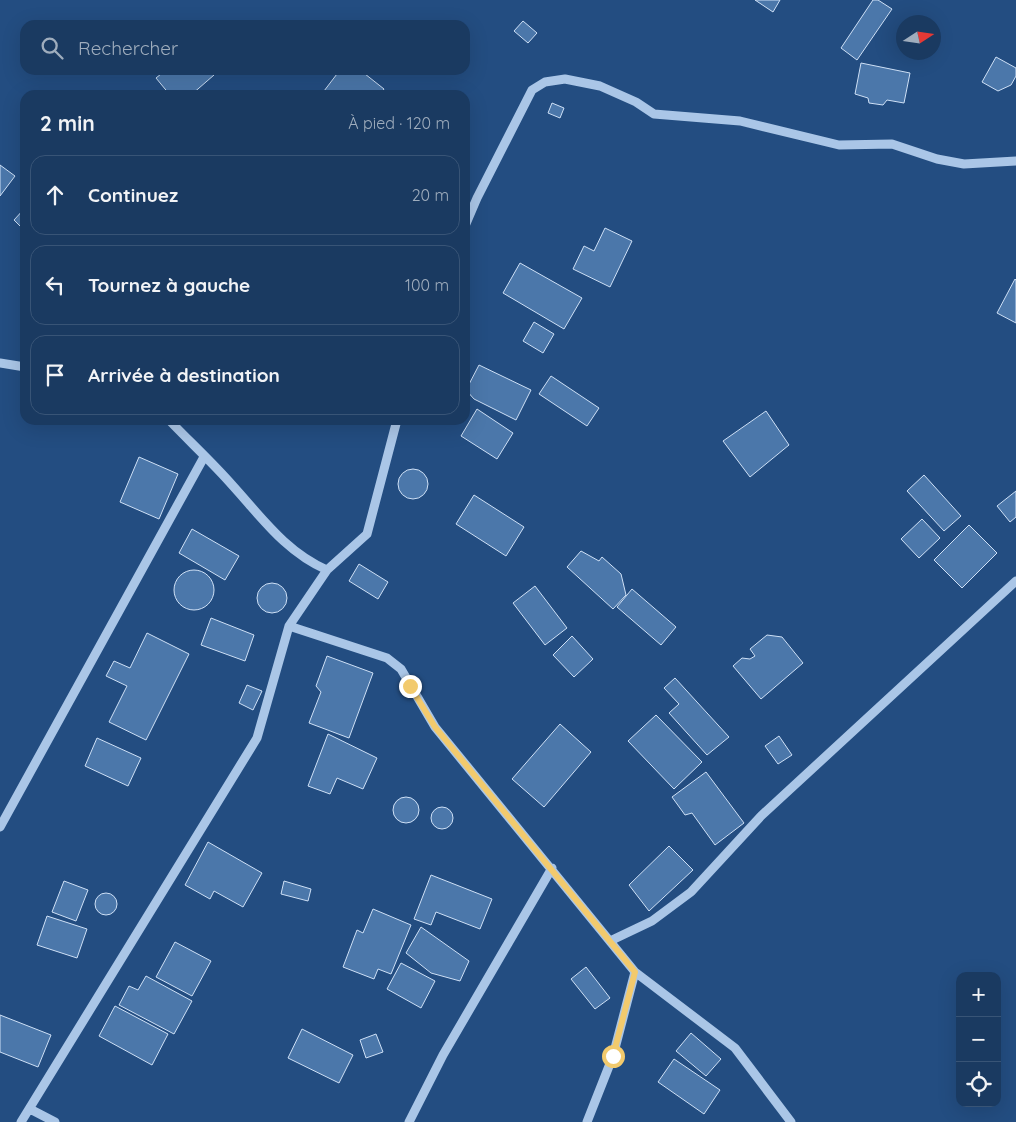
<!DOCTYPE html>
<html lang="fr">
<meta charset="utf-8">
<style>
:root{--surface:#1a3a61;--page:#27456a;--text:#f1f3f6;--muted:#9fadbd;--line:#385476}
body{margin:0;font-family:Quicksand,sans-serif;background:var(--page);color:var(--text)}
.controls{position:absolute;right:15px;bottom:15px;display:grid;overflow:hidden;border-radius:10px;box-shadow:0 5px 20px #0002}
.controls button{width:45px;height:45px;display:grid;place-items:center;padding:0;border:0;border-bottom:1px solid var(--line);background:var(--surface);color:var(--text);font:25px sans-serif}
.compass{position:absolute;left:896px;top:15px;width:45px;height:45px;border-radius:50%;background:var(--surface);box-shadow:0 5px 20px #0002;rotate:78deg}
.stop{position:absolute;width:15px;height:15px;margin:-11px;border:4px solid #f2ca6d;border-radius:50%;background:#fff}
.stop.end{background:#f2ca6d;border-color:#fff;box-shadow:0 1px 5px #0008}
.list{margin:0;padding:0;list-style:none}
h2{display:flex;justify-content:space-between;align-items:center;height:65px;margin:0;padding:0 20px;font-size:21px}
h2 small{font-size:16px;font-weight:400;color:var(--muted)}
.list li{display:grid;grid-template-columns:32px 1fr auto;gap:15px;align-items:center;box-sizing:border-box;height:80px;margin:0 10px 10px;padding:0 10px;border:1px solid var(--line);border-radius:15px}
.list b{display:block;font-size:19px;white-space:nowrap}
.list em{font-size:16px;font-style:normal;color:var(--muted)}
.icon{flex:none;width:28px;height:28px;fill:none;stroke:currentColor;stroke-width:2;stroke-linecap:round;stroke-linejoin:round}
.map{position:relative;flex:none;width:1016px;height:1122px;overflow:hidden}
.search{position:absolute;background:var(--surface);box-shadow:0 5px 20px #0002;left:20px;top:20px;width:450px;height:55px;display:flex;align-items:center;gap:12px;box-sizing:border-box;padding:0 18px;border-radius:15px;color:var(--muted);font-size:19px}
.panel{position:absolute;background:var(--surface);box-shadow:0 5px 20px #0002;left:20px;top:90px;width:450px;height:335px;border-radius:15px}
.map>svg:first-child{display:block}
</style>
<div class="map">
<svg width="1016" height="1122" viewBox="0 0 1016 1122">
<rect width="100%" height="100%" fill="#234d81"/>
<path fill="#4b77aa" stroke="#cee0f6" d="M755,0H780L773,12Z
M873,0H878L892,9L857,60L841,48Z
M523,21L537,33L528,43L514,31Z
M996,57L1016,68V76L1011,85L998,91L982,82Z
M861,63L910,73L904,103L887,100L883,105L869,103L868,98L855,94Z
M166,70H209L214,75L191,95H170L156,78Z
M340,70H360L384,89L380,95H330L324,91Z
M552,103L564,108L560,118L548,113Z
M0,165L15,176L0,196Z
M25,208V231L14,220Z
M605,228L632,241L610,287L573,269L584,246L594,251Z
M520,263L582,298L564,329L503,293Z
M1015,279L1016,280V323L997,313Z
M534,322L554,334L543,353L523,341Z
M479,365L531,390L516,420L474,399L466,390Z
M551,376L599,408L587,426L539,394Z
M477,409L513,433L497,459L461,436Z
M766,411L789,445L750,477L723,441Z
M139,457L178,474L159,519L120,502Z
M398 484a15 15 0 1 1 30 0a15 15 0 1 1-30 0Z
M924,475L961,516L944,531L907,491Z
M1016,491V517L1010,522L997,506Z
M474,495L524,527L506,556L456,524Z
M922,519L940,538L919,558L901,539Z
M969,525L997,553L962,588L934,560Z
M192,529L239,556L225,580L179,553Z
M581,551L599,561L602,557L621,574L626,595L613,609L567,567Z
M359,564L388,582L378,599L349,581Z
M174 590a20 20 0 1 1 40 0a20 20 0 1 1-40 0Z
M257 598a15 15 0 1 1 30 0a15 15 0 1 1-30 0Z
M535,586L567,628L545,645L513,603Z
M632,589L676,627L661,645L617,607Z
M211,618L254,635L245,661L201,645Z
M147,633L189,654L146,740L109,722L127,686L106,676L114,661L130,668Z
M767,635L782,637L803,663L761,699L733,666L742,658L750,659L755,656L750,649Z
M572,636L593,659L574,677L553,655Z
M327,656L373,673L349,738L309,723L321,692L316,686Z
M675,678L729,737L707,755L669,713L679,704L664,688Z
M247,685L262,691L253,710L239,703Z
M656,715L702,762L674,789L628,741Z
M560,724L591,752L544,807L512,779Z
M328,734L377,758L363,789L337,778L330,794L308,786Z
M779,736L792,755L778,764L765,746Z
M97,738L141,758L128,786L85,766Z
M706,772L744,823L715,845L692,813L685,815L672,797Z
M393 810a13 13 0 1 1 26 0a13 13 0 1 1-26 0Z
M431 818a11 11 0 1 1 22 0a11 11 0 1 1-22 0Z
M208,842L262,873L243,907L214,891L210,899L185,885Z
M669,846L693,870L649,911L629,885Z
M431,875L492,899L480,929L436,912L431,925L414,919Z
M64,881L88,890L76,921L52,912Z
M284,881L311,889L308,901L281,894Z
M95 904a11 11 0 1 1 22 0a11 11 0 1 1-22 0Z
M373,909L411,925L391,974L378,969L374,979L343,967L357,930L363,933Z
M47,916L87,929L77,958L37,945Z
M421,927L469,961L460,981L431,973L406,953Z
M175,942L211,961L192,996L156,977Z
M401,963L435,981L421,1008L387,989Z
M586,967L610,998L595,1009L571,979Z
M146,976L192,1001L174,1034L119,1005L129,986L138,990Z
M115,1006L168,1034L152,1065L99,1036Z
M0,1015L51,1035L38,1067L0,1052Z
M302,1029L353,1055L339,1083L288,1058Z
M691,1033L721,1059L706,1076L676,1051Z
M376,1034L383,1052L366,1058L360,1040Z
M674,1059L720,1090L704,1114L658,1082Z"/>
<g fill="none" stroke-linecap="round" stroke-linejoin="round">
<path stroke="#aac6e7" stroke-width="9" d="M465,226L477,198L532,90L545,82L565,79L600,86L636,102L654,114L740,121L839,145L892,144L937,159L964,164L1016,161
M0,363L25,367
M169,420C190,442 213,463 233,486C262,518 286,552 327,570
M289,626L387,658L401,669L435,727L635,972L735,1048L791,1122
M0,827L204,457
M610,941L652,921L691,892L761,816L1016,581
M30,1109L55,1122
M21,1122L257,738L289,626L327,570L367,534L397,420
M409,1122L443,1055L552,868
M587,1122L613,1056L635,972"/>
</g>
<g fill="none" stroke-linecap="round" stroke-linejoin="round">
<path stroke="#f2ca6d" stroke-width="6" d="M410,686L435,727L635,972L613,1056"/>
</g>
</svg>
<div class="controls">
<button>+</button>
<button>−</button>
<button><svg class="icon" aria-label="locate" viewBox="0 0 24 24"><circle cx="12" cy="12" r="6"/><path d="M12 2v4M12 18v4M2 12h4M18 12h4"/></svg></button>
</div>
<svg class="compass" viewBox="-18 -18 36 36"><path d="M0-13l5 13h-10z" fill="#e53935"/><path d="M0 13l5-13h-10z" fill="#9fadbd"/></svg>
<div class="stop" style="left:613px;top:1056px"></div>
<div class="stop end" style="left:410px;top:686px"></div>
<div class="search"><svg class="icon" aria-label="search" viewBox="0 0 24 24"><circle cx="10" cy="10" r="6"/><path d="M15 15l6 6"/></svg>Rechercher</div>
<section class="panel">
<h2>2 min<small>À pied · 120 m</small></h2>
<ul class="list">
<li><svg class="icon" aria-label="ahead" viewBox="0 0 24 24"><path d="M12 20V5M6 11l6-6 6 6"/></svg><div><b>Continuez</b></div><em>20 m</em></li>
<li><svg class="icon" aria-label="left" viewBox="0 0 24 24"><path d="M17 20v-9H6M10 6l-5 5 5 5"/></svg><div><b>Tournez à gauche</b></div><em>100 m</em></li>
<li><svg class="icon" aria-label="arrive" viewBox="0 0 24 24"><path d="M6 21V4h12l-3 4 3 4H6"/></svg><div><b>Arrivée à destination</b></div></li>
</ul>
</section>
</div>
